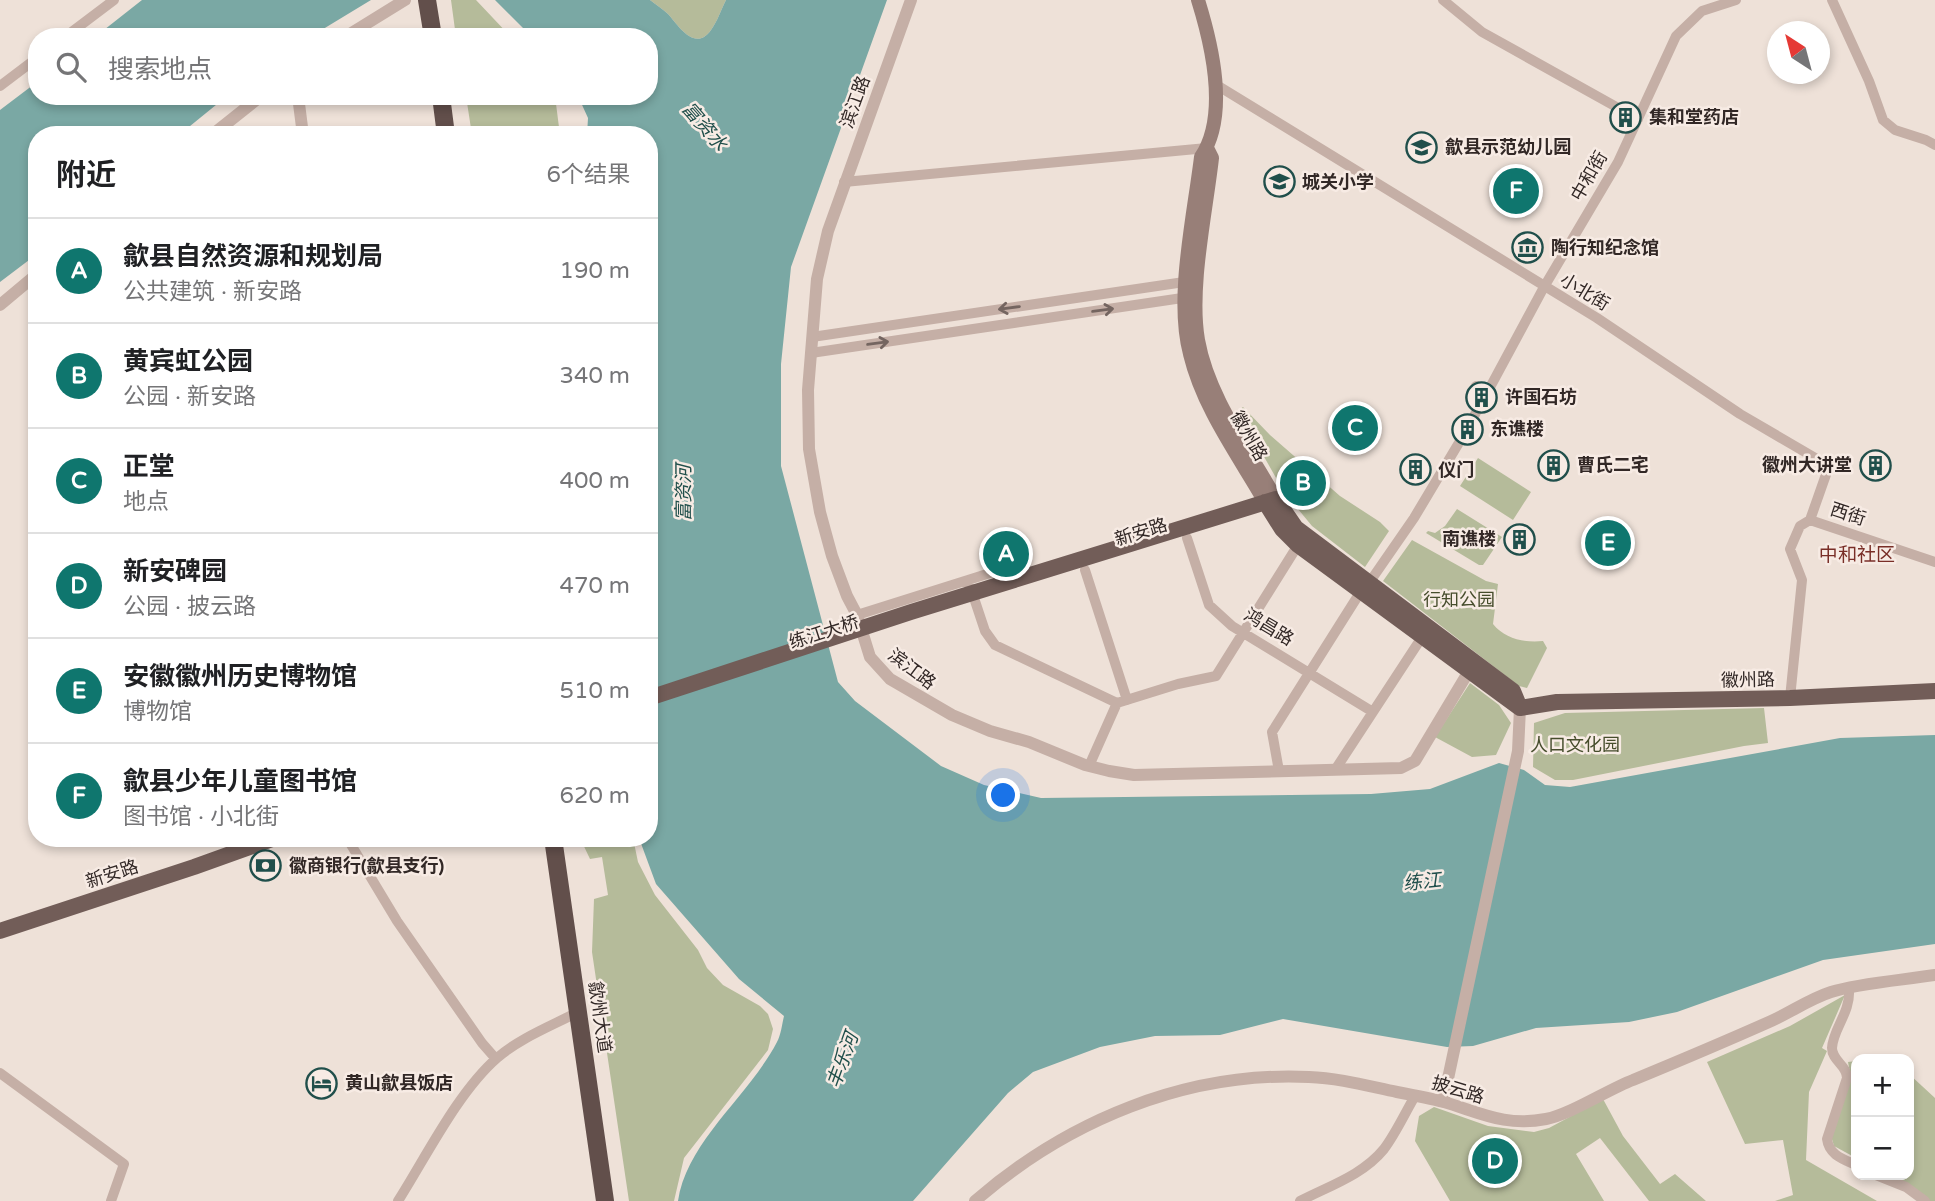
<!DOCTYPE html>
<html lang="zh">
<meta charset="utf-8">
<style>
:root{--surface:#fff;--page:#f2f2f2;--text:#202124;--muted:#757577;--line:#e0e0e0;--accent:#0f766e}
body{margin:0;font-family:"Varela Round","Noto Sans SC",sans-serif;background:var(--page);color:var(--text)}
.controls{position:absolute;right:21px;bottom:21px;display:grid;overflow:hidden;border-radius:14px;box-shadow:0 4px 10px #0003}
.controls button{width:63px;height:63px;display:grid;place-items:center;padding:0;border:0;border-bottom:2px solid var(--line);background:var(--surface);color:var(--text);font:35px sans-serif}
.compass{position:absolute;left:1767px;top:21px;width:63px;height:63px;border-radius:50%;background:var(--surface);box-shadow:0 4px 10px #0003;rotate:324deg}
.you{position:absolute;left:1004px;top:796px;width:24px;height:24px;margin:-18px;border:5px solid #fff;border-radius:50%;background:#1a73e8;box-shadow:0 0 0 10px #1a73e833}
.badge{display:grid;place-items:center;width:46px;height:46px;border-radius:50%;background:var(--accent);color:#fff;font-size:23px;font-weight:700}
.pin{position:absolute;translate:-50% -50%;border:4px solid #fff;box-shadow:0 2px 7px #0006}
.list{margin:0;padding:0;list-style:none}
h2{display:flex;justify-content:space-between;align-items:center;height:91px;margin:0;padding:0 28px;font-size:30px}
h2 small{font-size:23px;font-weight:400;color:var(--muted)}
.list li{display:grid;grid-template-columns:46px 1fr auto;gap:21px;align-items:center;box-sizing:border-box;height:105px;padding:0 28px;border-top:2px solid var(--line)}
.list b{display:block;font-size:26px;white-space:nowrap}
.list p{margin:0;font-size:23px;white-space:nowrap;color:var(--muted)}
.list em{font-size:23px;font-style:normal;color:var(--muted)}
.icon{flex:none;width:38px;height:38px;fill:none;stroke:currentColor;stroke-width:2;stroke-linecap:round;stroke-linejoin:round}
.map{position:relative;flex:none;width:1935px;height:1201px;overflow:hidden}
.search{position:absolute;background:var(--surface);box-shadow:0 4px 10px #0003;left:28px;top:28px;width:630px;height:77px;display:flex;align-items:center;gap:18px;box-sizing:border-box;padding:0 24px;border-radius:28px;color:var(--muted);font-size:26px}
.panel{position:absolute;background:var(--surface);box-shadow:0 4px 10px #0003;left:28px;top:126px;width:630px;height:721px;border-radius:28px}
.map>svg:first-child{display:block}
</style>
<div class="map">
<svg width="1935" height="1201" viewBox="0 0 1935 1201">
<rect width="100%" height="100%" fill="#eee1d8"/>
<path fill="#b5bb9a" d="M451,0H476L511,37H456Z
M650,0H726C721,10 717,22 711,30C695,53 678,25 668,14C663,9 656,5 650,0Z
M466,96H555L560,135H472Z
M1243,407L1270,435L1340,496L1380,522L1389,531L1365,567L1312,526L1284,492L1238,411Z
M1478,458L1531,492L1513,520L1460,486Z
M1457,509L1502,537L1483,565H1479L1426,533L1428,531L1435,533L1445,526Z
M1412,540L1486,581L1498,584L1493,624C1505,639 1525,643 1543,641L1547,648L1527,688L1519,686L1383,581Z
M1470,683L1499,705L1511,723L1496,755L1472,757L1435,737Z
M1764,708L1768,743L1744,746L1573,780H1555L1533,767L1534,723L1565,713Z
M580,838H633L638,862L655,895L698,950L707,968L723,985L760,1006L768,1014L773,1029L768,1050L684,1158L674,1201H629L592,952L594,899L608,895L602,857L590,859Z
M1845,995L1822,1048L1827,1051L1809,1092L1806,1160L1877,1201H1775L1793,1195L1783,1140L1745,1144L1707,1062L1790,1026Z
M1856,1061V1158L1834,1146L1831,1136L1851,1078L1848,1062Z
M1909,1074L1935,1098V1201H1927L1886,1175H1909Z
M1603,1099L1623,1136L1660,1184L1675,1174L1706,1201H1649L1600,1138L1576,1154L1604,1201H1450L1415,1141L1419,1116L1434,1107L1488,1126L1534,1132L1549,1128Z"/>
<path fill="#7aa8a4" d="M142,0H371L310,37H95Z
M495,0H650C656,5 663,9 668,14C678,25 695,53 711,30C717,22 721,10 726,0H887L791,267L781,364V466L838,682L855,701L941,766L984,785L1041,798L1371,794L1430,789L1499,763L1524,770L1545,785L1570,787L1840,738L1935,735V944L1823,960L1677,1012L1629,1022L1536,1028L1473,1046L1447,1047L1283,1019L1220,1035L1155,1036L1100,1047L1033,1072L1008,1093L913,1201H678C687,1141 749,1096 777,1042C781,1035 782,1024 784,1016L739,979L656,884L639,838H649V135H587L588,118L578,96H649V37H532Z
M37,82V96H227L179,135H37V254L0,282V110Z"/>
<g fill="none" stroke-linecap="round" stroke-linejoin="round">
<path stroke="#c5afa6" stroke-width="10" d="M1443,0L1482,32L1638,119
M1832,0L1869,81L1883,120L1895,130L1926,140L1935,145
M65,37L114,0
M1215,84L1597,318L1740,414L1829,466L1810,520
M0,86L37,58
M844,182L1207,148
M812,337L1191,281
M811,353L1189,297
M1471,422L1481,403L1470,397L1476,386L1487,393L1544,287L1618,162L1676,36L1702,11L1736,0
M1187,538L1209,605L1232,626L1373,712
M1085,570L1127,700
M968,580L985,631L995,645L1117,703
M1369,583L1414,518L1463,436
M857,615L1006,568L1021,578
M1790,698L1802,580L1790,549L1800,526L1810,520L1935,562
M1117,703L1178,684L1216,676L1298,545
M1089,766L1117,703
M1335,770L1422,637
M1279,771L1272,732L1361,591
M347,838L397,921L482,1043L496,1059
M1849,988C1851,1013 1833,1028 1832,1048C1832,1061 1847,1065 1847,1078L1827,1139C1829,1155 1843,1159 1856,1165
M0,1073L124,1164L111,1201
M1876,1175L1906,1187L1925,1201
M398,1201C426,1157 458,1092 497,1058C520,1038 551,1026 578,1012
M1300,1201C1329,1186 1363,1175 1384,1149C1396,1133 1405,1113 1415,1096"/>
<path stroke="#c5afa6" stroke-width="12" d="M911,0L828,231L817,279L808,390L809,449L820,512L832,556L847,596L857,615L870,657L890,679L952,715L990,731L1029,742L1085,765L1109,771L1134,775L1401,768L1415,761L1469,671
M345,37L405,0
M298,96L303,135
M212,135L261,96
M0,305L37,274
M1443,1102L1518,751L1520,708
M975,1201C1067,1121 1186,1071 1309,1077C1339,1078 1368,1086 1397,1092C1413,1095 1429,1098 1444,1102C1481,1113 1506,1127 1546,1119C1571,1114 1607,1090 1633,1080C1679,1061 1724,1042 1769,1022C1790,1013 1809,999 1831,992C1860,983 1904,980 1935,975"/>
<path stroke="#987f78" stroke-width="14" d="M1198,0C1212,45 1229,115 1201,157C1194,215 1175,299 1190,354C1203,408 1238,455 1265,502
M1207,148L1212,158C1206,212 1189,288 1198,340C1208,397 1248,449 1276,499"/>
<path stroke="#725d58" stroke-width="16" d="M1265,502L1282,529L1298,545L1520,708L1557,702L1790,698L1935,691
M649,698L911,612L1276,499L1296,528L1513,691L1520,708
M0,931L194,867L275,838"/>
<path stroke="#624f4b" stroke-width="18" d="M427,0L433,37
M441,96L446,135
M553,838L605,1201"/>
</g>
<defs><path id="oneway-shaft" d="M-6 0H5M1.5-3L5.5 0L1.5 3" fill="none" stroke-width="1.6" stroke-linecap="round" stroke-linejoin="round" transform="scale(1.75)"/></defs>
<g stroke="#746560">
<use href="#oneway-shaft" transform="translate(1009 308) rotate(172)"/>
<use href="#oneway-shaft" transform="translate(1103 310) rotate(-8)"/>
<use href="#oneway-shaft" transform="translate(878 343) rotate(-8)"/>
</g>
<defs>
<symbol id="building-ring" viewBox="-11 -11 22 22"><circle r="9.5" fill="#f7ebe4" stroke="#204f4b" stroke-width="1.5"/><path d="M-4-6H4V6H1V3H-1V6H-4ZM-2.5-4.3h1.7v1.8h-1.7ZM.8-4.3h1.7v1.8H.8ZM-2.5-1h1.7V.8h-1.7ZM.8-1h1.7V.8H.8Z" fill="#204f4b"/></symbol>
<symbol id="school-ring" viewBox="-11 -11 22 22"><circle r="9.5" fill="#f7ebe4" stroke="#204f4b" stroke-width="1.5"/><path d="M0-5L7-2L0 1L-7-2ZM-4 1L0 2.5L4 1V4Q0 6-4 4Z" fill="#204f4b"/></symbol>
<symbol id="museum-ring" viewBox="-11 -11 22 22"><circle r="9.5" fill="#f7ebe4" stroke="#204f4b" stroke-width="1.5"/><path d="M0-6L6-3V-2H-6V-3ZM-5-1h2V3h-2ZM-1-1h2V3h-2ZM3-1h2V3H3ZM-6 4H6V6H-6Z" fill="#204f4b"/></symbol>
<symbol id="bank-ring" viewBox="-11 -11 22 22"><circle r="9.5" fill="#f7ebe4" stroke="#204f4b" stroke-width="1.5"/><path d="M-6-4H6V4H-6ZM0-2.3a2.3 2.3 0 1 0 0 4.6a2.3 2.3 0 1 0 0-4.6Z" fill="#204f4b"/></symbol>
<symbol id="hotel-ring" viewBox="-11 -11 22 22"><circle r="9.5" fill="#f7ebe4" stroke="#204f4b" stroke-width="1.5"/><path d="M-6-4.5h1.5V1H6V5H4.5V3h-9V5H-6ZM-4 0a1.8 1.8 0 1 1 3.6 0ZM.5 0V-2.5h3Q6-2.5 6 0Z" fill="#204f4b"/></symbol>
</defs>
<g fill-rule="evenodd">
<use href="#building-ring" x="1608" y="100" width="35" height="35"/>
<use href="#school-ring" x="1404" y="130" width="35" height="35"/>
<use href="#school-ring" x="1262" y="164" width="35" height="35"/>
<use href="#museum-ring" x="1510" y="230" width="35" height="35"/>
<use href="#building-ring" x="1464" y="380" width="35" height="35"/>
<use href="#building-ring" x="1450" y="412" width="35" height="35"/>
<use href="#building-ring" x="1536" y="448" width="35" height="35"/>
<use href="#building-ring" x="1858" y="448" width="35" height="35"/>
<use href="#building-ring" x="1398" y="452" width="35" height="35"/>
<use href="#building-ring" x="1502" y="522" width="35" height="35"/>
<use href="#bank-ring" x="248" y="848" width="35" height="35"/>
<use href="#hotel-ring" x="304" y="1066" width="35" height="35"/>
</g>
<g text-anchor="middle" stroke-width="5" stroke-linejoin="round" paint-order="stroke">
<g font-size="18" fill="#322826" stroke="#f7ebe4">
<text transform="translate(855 102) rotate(-70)" y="6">滨江路</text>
<text transform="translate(1589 176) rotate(-60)" y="6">中和街</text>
<text transform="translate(1585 292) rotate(31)" y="6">小北街</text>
<text transform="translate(1249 436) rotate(60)" y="6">徽州路</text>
<text transform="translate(1848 514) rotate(18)" y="6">西街</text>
<text transform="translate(1141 532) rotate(-17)" y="6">新安路</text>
<text transform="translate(1269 627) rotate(31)" y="6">鸿昌路</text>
<text transform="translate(824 632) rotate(-18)" y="6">练江大桥</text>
<text transform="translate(912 669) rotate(37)" y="6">滨江路</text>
<text transform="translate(1748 680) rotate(-1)" y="6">徽州路</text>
<text transform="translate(112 874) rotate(-18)" y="6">新安路</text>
<text transform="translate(600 1017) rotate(82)" y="6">歙州大道</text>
<text transform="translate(1458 1090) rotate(17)" y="6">披云路</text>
</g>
<g font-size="18" font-weight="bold" fill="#322826" stroke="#f7ebe4" text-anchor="start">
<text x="1649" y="123">集和堂药店</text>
<text x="1445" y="153">歙县示范幼儿园</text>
<text x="1302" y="188">城关小学</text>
<text x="1551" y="254">陶行知纪念馆</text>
<text x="1505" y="403">许国石坊</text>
<text x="1490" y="435">东谯楼</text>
<text x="1577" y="471">曹氏二宅</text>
<text x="1852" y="471" text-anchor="end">徽州大讲堂</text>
<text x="1438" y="476">仪门</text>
<text x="1496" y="545" text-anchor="end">南谯楼</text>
<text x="289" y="872">徽商银行(歙县支行)</text>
<text x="345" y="1089">黄山歙县饭店</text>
</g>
<g font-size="18" fill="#464d2c" stroke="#f7ebe4">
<text x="1459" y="606">行知公园</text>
<text x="1575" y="751">人口文化园</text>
</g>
<g font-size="19" font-style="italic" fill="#204f4b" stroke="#f7ebe4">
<text transform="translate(705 126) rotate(49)" y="7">富资水</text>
<text transform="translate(683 493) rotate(-90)" y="7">富资河</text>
<text transform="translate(1422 881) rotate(-6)" y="7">练江</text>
<text transform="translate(842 1060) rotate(-70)" y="7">丰乐河</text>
</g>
<g font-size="19" fill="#792e27" stroke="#f7ebe4">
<text x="1857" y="561">中和社区</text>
</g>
</g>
</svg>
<div class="controls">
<button>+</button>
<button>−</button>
</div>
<svg class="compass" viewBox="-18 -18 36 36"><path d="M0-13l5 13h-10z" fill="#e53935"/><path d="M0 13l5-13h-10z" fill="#757577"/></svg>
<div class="you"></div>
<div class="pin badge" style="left:1006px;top:554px">A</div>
<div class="pin badge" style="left:1303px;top:483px">B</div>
<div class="pin badge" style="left:1355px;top:428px">C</div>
<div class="pin badge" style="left:1495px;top:1161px">D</div>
<div class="pin badge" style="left:1608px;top:543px">E</div>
<div class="pin badge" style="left:1516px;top:191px">F</div>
<div class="search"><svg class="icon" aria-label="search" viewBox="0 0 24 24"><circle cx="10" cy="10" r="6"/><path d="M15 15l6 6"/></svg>搜索地点</div>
<section class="panel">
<h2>附近<small>6个结果</small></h2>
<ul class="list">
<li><span class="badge">A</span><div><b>歙县自然资源和规划局</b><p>公共建筑 · 新安路</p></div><em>190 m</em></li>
<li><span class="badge">B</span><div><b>黄宾虹公园</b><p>公园 · 新安路</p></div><em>340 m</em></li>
<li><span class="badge">C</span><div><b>正堂</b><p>地点</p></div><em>400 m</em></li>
<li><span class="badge">D</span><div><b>新安碑园</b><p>公园 · 披云路</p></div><em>470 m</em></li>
<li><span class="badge">E</span><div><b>安徽徽州历史博物馆</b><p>博物馆</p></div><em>510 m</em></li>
<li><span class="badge">F</span><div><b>歙县少年儿童图书馆</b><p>图书馆 · 小北街</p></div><em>620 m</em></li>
</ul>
</section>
</div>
